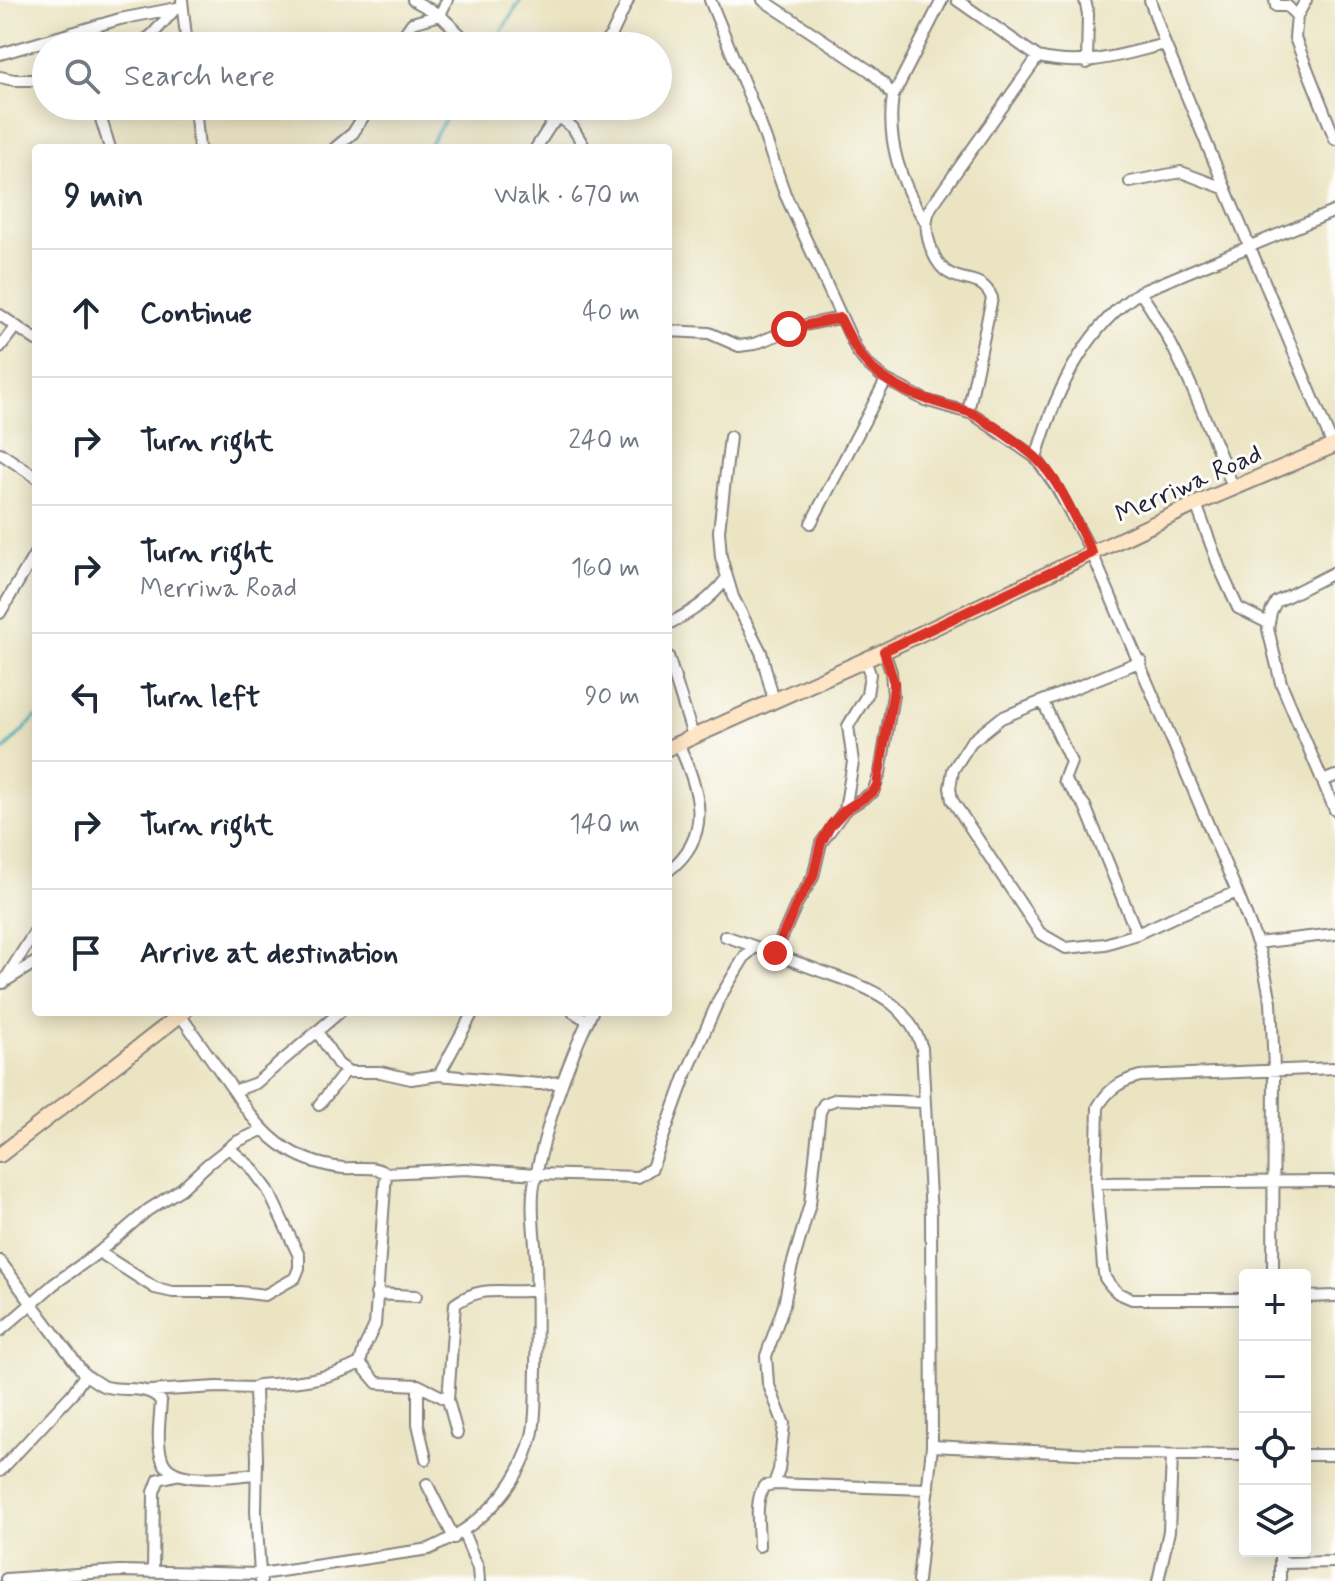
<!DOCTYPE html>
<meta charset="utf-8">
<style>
:root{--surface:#fff;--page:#f2f2f3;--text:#1f2937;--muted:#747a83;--line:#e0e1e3}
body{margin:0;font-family:Mynerve,sans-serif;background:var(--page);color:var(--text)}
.controls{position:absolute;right:24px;bottom:24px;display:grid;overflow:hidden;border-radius:8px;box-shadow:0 4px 20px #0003}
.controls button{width:72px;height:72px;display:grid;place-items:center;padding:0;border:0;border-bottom:2px solid var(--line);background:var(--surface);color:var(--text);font:40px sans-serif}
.stop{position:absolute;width:24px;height:24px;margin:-18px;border:6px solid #d93025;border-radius:50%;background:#fff}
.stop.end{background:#d93025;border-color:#fff;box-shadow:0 2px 8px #0008}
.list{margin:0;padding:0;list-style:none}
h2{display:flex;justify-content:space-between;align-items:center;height:104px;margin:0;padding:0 32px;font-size:34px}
h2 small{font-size:26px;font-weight:400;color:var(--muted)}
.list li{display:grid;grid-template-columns:52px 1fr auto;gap:24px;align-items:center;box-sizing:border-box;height:128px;padding:0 32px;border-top:2px solid var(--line)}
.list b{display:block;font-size:30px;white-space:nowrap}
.list p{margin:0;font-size:26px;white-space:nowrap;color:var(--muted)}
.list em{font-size:26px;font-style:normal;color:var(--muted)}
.icon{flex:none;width:44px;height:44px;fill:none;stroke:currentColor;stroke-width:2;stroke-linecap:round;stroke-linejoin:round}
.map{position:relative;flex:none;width:1335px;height:1581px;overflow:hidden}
.search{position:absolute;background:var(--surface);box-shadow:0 4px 20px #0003;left:32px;top:32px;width:640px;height:88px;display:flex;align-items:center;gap:20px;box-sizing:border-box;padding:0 28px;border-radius:44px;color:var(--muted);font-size:30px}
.panel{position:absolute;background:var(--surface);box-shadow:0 4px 20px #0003;left:32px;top:144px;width:640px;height:872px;border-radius:8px}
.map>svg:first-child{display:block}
</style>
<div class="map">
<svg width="1335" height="1581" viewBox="0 0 1335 1581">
<rect width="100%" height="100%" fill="#fdfcf7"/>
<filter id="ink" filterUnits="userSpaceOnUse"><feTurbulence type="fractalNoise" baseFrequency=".0125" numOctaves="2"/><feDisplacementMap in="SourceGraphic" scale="16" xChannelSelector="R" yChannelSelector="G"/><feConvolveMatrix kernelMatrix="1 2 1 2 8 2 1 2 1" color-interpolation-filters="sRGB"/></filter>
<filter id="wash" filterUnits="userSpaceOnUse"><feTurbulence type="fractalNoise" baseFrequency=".006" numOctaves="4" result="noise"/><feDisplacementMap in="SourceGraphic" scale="32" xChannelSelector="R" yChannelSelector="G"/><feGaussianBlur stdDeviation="1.8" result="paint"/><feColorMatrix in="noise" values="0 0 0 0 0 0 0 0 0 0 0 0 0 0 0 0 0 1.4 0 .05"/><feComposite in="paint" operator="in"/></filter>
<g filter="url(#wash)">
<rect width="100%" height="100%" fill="#ebe4c3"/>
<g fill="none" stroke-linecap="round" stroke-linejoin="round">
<path stroke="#3babb8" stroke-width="3" d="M492,46L521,0
M427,148L454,106
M0,754L36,717"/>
</g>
</g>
<g filter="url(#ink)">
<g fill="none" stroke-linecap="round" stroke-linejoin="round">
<defs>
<path id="street" d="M182,0L187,46
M413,0L440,15L472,46
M710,0L759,120L785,194L857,351L866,363L886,380L925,400L973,414L1036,458L1057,488L1092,553L1237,892L1257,943L1264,968L1271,1002L1274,1069L1273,1275
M763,0L870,71L883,83L893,96
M957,0L1038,57C1085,68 1120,55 1165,44
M1085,0L1088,14L1087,63
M1150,0L1165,44L1333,446
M1275,0L1276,6H1287L1297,16
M1306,0L1297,16L1295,38L1335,139
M137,46L152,35L176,8
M396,46L412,23L440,15L447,0
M602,46L612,34L628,0
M0,54L120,19L182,7
M0,77L14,80H46
M97,106L110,148
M195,106L199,148
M546,106L573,128L585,148
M335,148L353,133L370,106
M536,148L550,126L560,117
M1130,182L1181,172L1226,189
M925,221C901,185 886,140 893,96L942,0
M1140,292C1181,351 1206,422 1234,489
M0,315L36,340
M668,331L709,333L739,346L754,344L800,326L840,318
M0,347L16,326
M968,412L992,298C978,264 943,298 928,238C926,226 925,218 931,207L1038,57
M730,437L719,531L721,557L733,597L761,652L774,701
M0,453L36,477
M1036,458C1054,395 1084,328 1140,292L1335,211
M1196,504L1220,569L1238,608L1268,623
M811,523L886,380
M1335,572L1276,602L1271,612L1268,629L1281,683L1335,810
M0,613L36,552
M668,624C692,612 710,600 726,579
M668,656L693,736
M1141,661L1001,718L971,742L953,770L950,788L952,800L1040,933L1066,948L1105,944L1137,934L1176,916L1237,892
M1043,702L1071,762L1064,780L1085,806L1137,934
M1323,781L1335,776
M845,810L873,792L880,773L893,695L891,672L884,651
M668,871C715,835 699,790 678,743
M725,936C754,946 783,957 812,968C860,986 904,994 922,1048L931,1216L932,1446L918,1581
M1257,943L1335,934
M775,953L797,903L813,877L821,843L845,810L853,762L848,726L867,695L870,674L865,660
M7,980L36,962
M3,983L36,930
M178,1012L234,1091L256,1083L340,1012
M573,1012L588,1021
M317,1031L338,1064L349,1072H380L411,1079L439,1075L539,1084L561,1082
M439,1075L473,1012
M234,1091C261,1134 290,1162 343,1168C358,1169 373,1165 386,1173L465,1169L537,1174L638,1177L652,1168L685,1077L719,999L745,956L755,947
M319,1105L346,1071
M1096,1183L1335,1181
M99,1252L155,1288L173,1292H240L265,1295L295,1278L299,1268V1256L268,1190L251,1167L229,1148
M0,1261L85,1375L72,1394L0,1471
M376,1294L416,1296
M1305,1297L1335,1296
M1245,1299H1132L1118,1293L1111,1286L1105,1278L1103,1267L1096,1183L1098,1107C1108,1089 1121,1081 1140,1076L1335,1068
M0,1331L54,1284L99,1252L148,1210L181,1189L208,1164L236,1142L262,1130
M360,1363L377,1383L418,1385L448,1400
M85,1375C91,1378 97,1383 103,1386C123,1393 147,1383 161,1401C160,1419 156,1441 162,1459C171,1488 232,1475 256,1474
M418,1385V1424L426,1459
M150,1391L217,1387L255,1388
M457,1433L448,1400L455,1304C485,1283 503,1295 537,1290
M932,1446L1095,1454L1245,1455
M1305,1455H1335
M427,1484L454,1538
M774,1484L779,1470L784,1424L768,1383L766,1356L784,1305L791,1269L810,1204L820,1112L824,1104L837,1099L923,1102
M463,1532L478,1568L479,1581
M759,1546C759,1527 754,1502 764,1486L774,1484L928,1489
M1280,1551V1581
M1280,1563L1335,1562
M153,1572L154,1492L159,1479L176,1475
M6,1579L119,1571L260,1574L256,1511L257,1459L255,1388L259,1385C295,1382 328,1380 360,1363L364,1348L375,1325L386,1173
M261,1581L260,1574L429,1549C478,1528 518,1490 532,1436C537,1415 535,1391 536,1369C537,1332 537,1296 536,1259C535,1236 530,1208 534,1185C546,1124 565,1068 592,1012
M1158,1581L1169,1531L1172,1455"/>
<path id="secondary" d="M668,748L865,660L1196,504L1335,445
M0,1155L184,1012"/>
</defs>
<use href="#street" stroke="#86837f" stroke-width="14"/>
<use href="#secondary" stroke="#86837f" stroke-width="18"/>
<use href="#street" stroke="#fff" stroke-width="10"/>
<use href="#secondary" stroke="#fde5c5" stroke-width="14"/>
</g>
</g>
<g fill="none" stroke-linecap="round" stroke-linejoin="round" filter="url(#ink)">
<path stroke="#d93025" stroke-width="10" d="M775,953L797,903L813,877L821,843L831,825L845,810L873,792L877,785L893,695L894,683L884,651L1092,553C1076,522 1061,481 1035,457C1024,447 982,417 969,412C932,401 891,392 865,361C854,349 848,333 840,318L789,329"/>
</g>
<g text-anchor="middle" stroke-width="6" stroke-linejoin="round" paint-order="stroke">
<g font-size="26" fill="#22223b" stroke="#fdfcf7">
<text transform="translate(1188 483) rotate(-24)" y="9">Merriwa Road</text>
</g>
</g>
</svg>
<div class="controls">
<button>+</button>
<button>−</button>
<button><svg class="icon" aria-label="locate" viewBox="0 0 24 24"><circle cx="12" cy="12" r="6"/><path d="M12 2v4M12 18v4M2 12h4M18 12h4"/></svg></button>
<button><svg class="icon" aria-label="layers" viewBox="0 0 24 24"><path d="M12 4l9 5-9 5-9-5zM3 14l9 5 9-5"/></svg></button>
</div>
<div class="stop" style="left:789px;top:329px"></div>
<div class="stop end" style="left:775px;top:953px"></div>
<div class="search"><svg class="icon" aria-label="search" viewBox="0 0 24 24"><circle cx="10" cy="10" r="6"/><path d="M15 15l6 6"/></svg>Search here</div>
<section class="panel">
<h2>9 min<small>Walk · 670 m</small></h2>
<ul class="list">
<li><svg class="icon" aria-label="ahead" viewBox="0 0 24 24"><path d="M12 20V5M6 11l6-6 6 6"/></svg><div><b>Continue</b></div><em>40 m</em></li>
<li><svg class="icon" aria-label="right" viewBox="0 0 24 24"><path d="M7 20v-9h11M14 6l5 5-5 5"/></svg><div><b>Turn right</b></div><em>240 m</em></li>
<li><svg class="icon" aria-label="right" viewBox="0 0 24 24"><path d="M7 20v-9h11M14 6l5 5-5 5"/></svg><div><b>Turn right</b><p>Merriwa Road</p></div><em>160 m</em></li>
<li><svg class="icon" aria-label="left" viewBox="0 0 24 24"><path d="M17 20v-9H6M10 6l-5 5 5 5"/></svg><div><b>Turn left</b></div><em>90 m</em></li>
<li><svg class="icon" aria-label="right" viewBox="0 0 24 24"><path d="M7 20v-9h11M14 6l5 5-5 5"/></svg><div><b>Turn right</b></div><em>140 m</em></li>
<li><svg class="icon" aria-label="arrive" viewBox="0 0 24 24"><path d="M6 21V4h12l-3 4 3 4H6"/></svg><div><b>Arrive at destination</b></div></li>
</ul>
</section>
</div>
